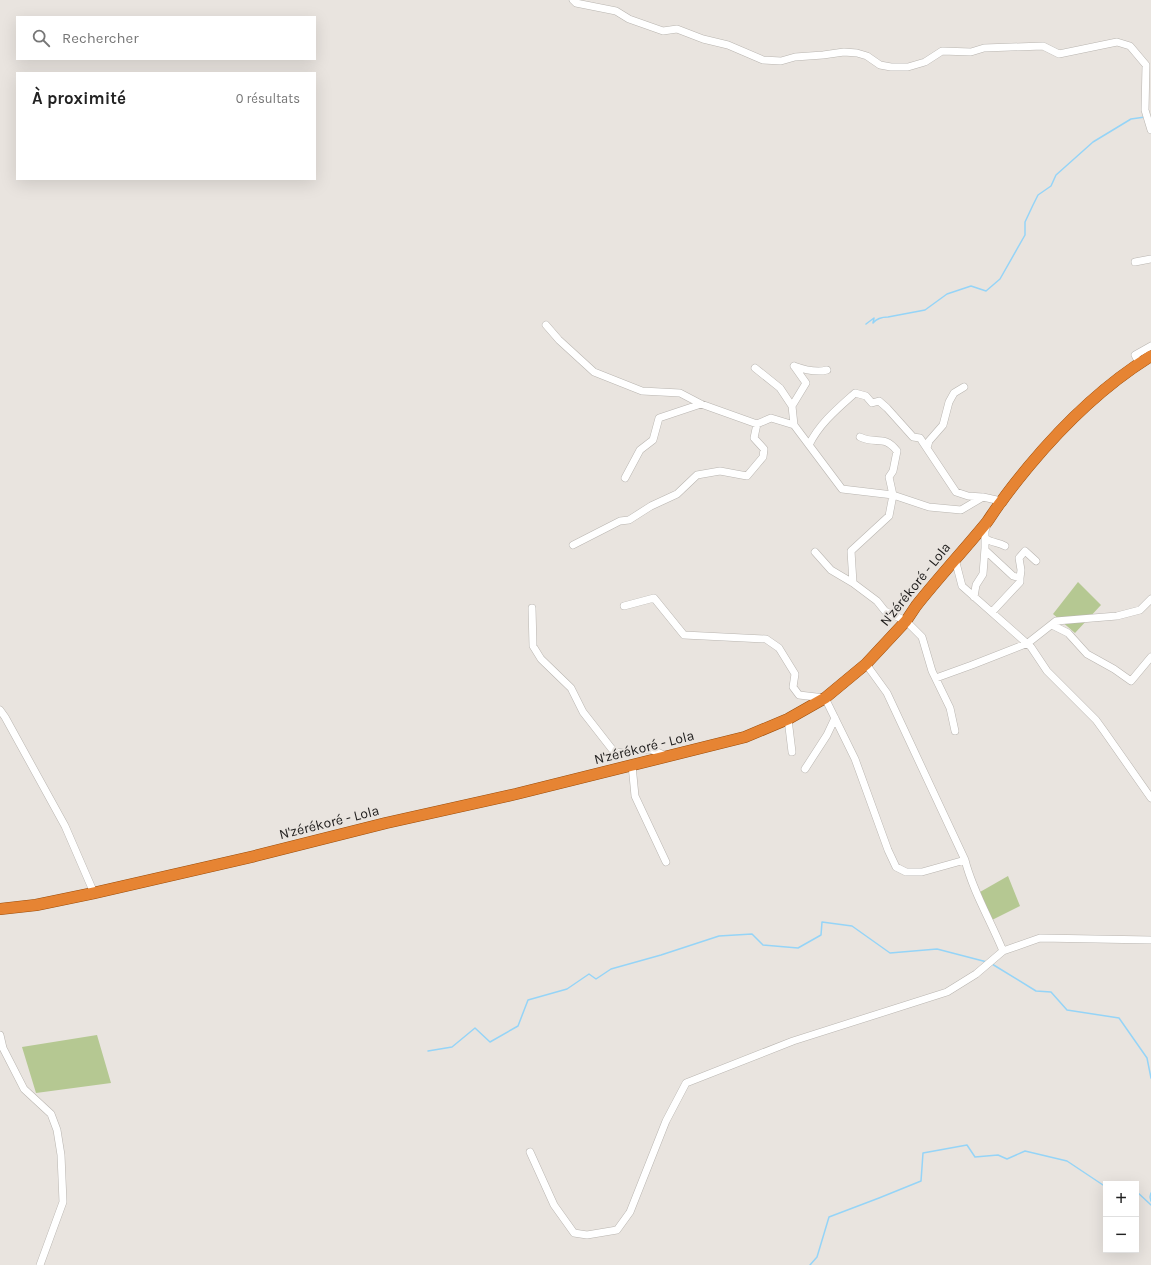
<!DOCTYPE html>
<html lang="fr">
<meta charset="utf-8">
<style>
:root{--surface:#fff;--page:#f6f6f6;--text:#222;--muted:#767676;--line:#e0e0e0}
body{margin:0;font-family:Karla,sans-serif;background:var(--page);color:var(--text)}
.controls{position:absolute;right:12px;bottom:12px;display:grid;overflow:hidden;border-radius:0px;box-shadow:0 4px 16px #0002}
.controls button{width:36px;height:36px;display:grid;place-items:center;padding:0;border:0;border-bottom:1px solid var(--line);background:var(--surface);color:var(--text);font:20px sans-serif}
.list{margin:0;padding:0;list-style:none}
h2{display:flex;justify-content:space-between;align-items:center;height:52px;margin:0;padding:0 16px;font-size:17px}
h2 small{font-size:13px;font-weight:400;color:var(--muted)}
.icon{flex:none;width:22px;height:22px;fill:none;stroke:currentColor;stroke-width:2;stroke-linecap:round;stroke-linejoin:round}
.map{position:relative;flex:none;width:1151px;height:1265px;overflow:hidden}
.search{position:absolute;background:var(--surface);box-shadow:0 4px 16px #0002;left:16px;top:16px;width:300px;height:44px;display:flex;align-items:center;gap:10px;box-sizing:border-box;padding:0 14px;border-radius:0px;color:var(--muted);font-size:15px}
.panel{position:absolute;background:var(--surface);box-shadow:0 4px 16px #0002;left:16px;top:72px;width:300px;height:108px;border-radius:0px}
.map>svg:first-child{display:block}
</style>
<div class="map">
<svg width="1151" height="1265" viewBox="0 0 1151 1265">
<rect width="100%" height="100%" fill="#e9e4df"/>
<path fill="#b5c892" d="M1078,582L1101,605L1075,633L1053,614Z
M1008,876L1020,906L992,920L980,892Z
M97,1035L111,1083L36,1093L22,1047Z"/>
<g fill="none" stroke-linecap="round" stroke-linejoin="round">
<path stroke="#95d4f7" stroke-width="1.5" d="M866,324L874,318L873,323C877,318 882,317 888,317L925,310L947,294L971,286L986,291L1000,279L1025,235V222L1033,205L1038,195L1051,186L1056,175L1093,142L1131,119L1145,117
M992,964L1036,991L1051,992L1067,1010L1119,1018L1147,1058L1151,1078
M428,1051L452,1047L475,1028L490,1042L518,1026L528,1000L567,989L589,974L596,979L611,969L661,955L719,936L752,934L763,945L798,948L821,935L822,922L852,926L890,953L937,949L987,962
M1136,1191L1151,1205
M1151,1193L1150,1197L1151,1201
M810,1265L817,1257L829,1217L879,1198L921,1181L923,1153L967,1145L975,1157L998,1155L1007,1159L1025,1151L1067,1161L1106,1187"/>
<defs>
<path id="minor" d="M573,0L576,3L616,11L629,19L663,31L677,29L703,39L728,45L763,60L781,61L795,57L823,55L844,52L857,53L867,56L880,65L891,67H908L925,62L942,51L971,52L984,48L1043,46L1059,54L1117,42L1130,46L1146,65L1145,110L1151,130
M1135,262L1151,259
M546,325L559,340L594,372L642,391L680,393L701,404L757,424L771,418L794,425L842,489L893,495L929,507L961,510L983,497L1001,501
M1139,363L1135,355L1151,346
M794,366C805,370 816,373 827,370
M755,368L780,388L792,406L794,425
M792,406L806,383L794,366
M860,437C876,445 884,434 897,451L893,471L889,477L893,495L889,516L851,551L853,583L877,601L885,611L906,621L922,637L932,671L950,708L955,731
M809,445C819,424 837,409 855,393L866,396L872,403L879,401L887,408L913,437L920,438L956,492L968,496L982,497
M927,448L929,441L943,425L949,402L954,393L964,387
M625,478L640,450L653,440L659,418L701,404
M985,538C991,543 998,542 1005,546
M573,545L620,521L629,520L651,506L677,494L697,475L720,471L747,476L763,457L764,449L754,438L757,424
M985,550L1013,576L1020,578L1021,570L1019,558L1025,551L1036,561
M815,552L831,570L853,583
M955,559L962,586L1031,647L1047,671L1096,720L1104,731L1151,798
M974,597L976,585L983,574L985,548V531L987,525
M624,606L654,598L684,635L766,639L779,648L795,674L793,687L799,695L825,698L855,759L888,850L896,867L906,872H922L965,860C973,892 991,921 1003,951
M532,608L533,646L541,659L571,688L583,712L615,753L650,749L666,756
M992,612L1020,582V578
M1052,625L1068,633L1087,654L1114,669L1131,681L1151,657
M866,664L887,693L965,860
M936,678L972,665L1028,643L1056,621L1117,616L1140,610L1151,599
M0,710L5,717L65,826L94,893
M788,719L792,752
M632,765L635,796L666,862
M805,769L827,735L835,718
M0,1035L3,1048L24,1089L51,1114L57,1130L61,1155L63,1202L40,1265
M530,1152L554,1205L574,1233L587,1235L617,1230L630,1212L666,1121L686,1083L793,1041L947,992L976,974L1003,951L1040,938L1151,940"/>
<path id="trunk" d="M0,909L36,905L94,893L255,856L386,823L516,794L745,737L788,719L825,698L866,664L906,621L916,606C939,577 964,550 987,522C992,515 996,508 1001,502C1010,489 1020,477 1029,466C1064,424 1104,385 1151,356"/>
</defs>
<use href="#minor" stroke="#b9b5b0" stroke-width="8"/>
<use href="#trunk" stroke="#9c4c09" stroke-width="12"/>
<use href="#minor" stroke="#fff" stroke-width="7"/>
<use href="#trunk" stroke="#e68433" stroke-width="11"/>
</g>
<g text-anchor="middle" stroke-width="4" stroke-linejoin="round" paint-order="stroke">
<g font-size="14" fill="#1e1c1b" stroke="#e9e4df">
<text transform="translate(915 584) rotate(-51)" y="5">N'zérékoré - Lola</text>
<text transform="translate(644 747) rotate(-14)" y="5">N'zérékoré - Lola</text>
<text transform="translate(329 822) rotate(-14)" y="5">N'zérékoré - Lola</text>
</g>
</g>
</svg>
<div class="controls">
<button>+</button>
<button>−</button>
</div>
<div class="search"><svg class="icon" aria-label="search" viewBox="0 0 24 24"><circle cx="10" cy="10" r="6"/><path d="M15 15l6 6"/></svg>Rechercher</div>
<section class="panel">
<h2>À proximité<small>0 résultats</small></h2>
<ul class="list">
</ul>
</section>
</div>
